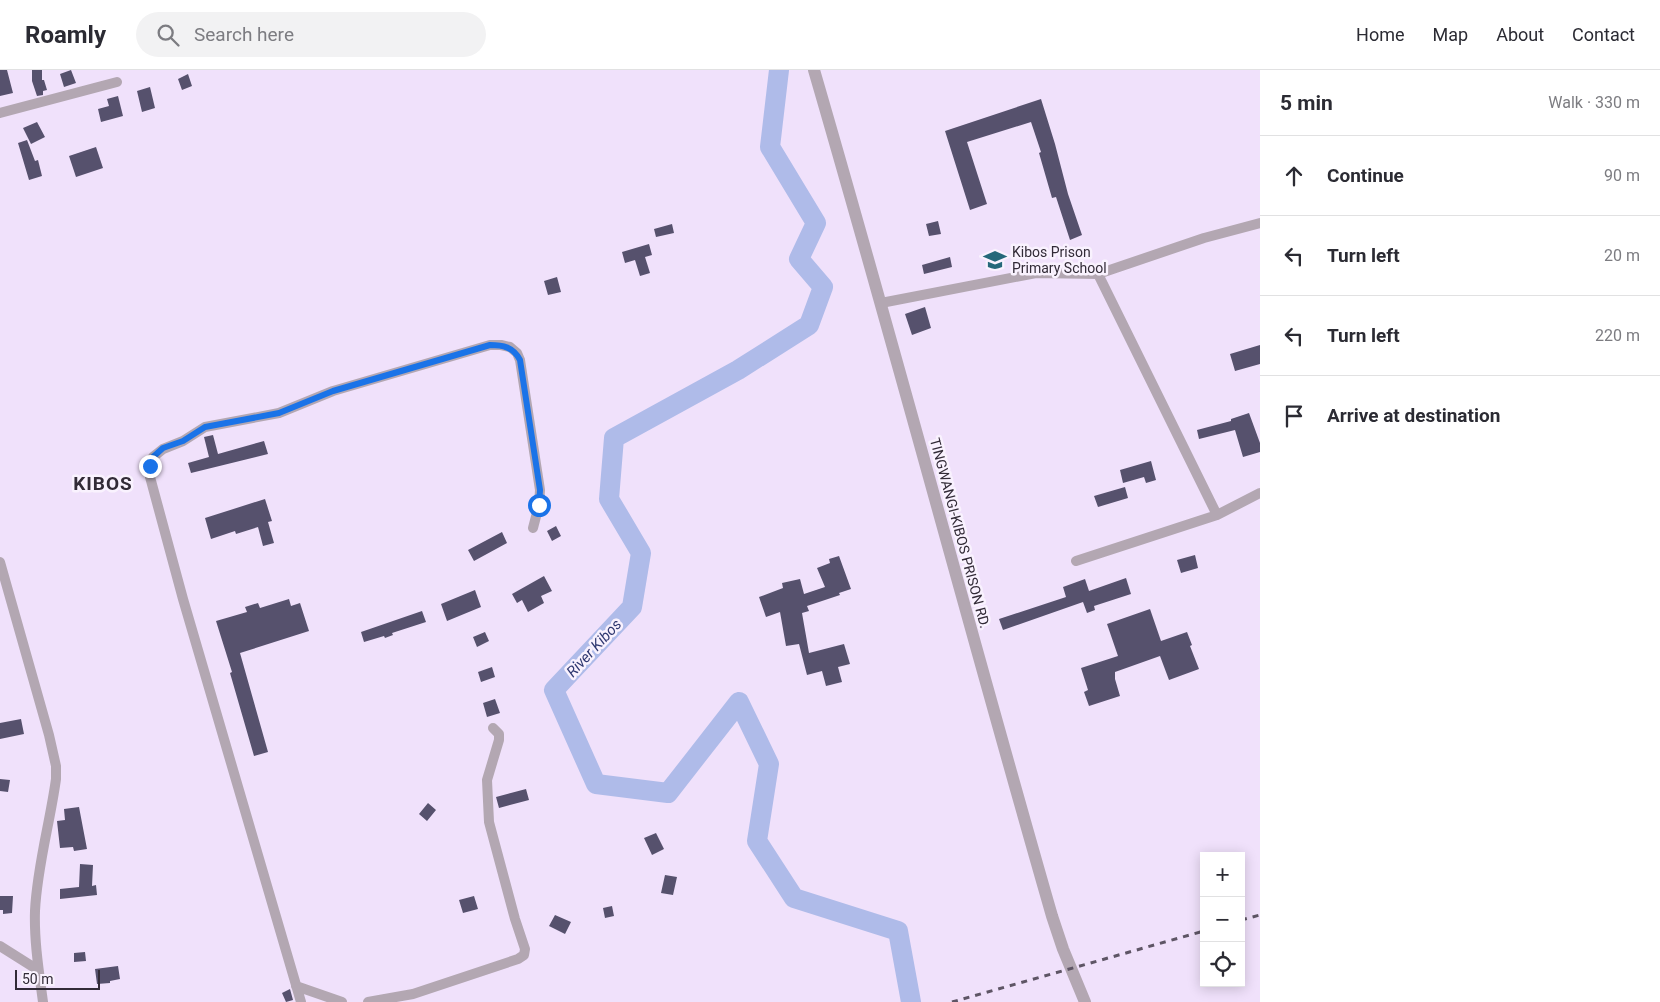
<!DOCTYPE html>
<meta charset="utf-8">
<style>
:root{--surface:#fff;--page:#f2f2f3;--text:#2b2b33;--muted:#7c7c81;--line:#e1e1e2}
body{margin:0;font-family:Roboto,sans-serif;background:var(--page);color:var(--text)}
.controls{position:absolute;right:15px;bottom:15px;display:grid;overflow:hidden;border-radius:0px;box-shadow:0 2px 12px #0003}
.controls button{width:45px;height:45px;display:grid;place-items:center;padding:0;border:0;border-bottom:1px solid var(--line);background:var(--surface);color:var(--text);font:25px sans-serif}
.scale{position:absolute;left:15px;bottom:12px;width:85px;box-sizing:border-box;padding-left:5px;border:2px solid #322b37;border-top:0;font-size:14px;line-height:18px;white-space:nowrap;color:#322b37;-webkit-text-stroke:4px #f9f2fe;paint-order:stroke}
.stop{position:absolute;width:15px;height:15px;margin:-11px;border:4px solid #1a73e8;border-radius:50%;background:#fff}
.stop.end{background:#1a73e8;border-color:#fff;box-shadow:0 1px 5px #0008}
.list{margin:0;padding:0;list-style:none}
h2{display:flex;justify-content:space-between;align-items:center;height:65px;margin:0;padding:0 20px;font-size:21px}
h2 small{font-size:16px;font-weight:400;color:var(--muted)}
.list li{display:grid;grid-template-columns:32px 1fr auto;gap:15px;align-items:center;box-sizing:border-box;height:80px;padding:0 20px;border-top:1px solid var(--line)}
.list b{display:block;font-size:19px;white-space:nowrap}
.list em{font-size:16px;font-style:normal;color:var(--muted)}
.icon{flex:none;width:28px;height:28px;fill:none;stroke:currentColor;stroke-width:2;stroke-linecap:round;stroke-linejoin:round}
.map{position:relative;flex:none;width:1260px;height:932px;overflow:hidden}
header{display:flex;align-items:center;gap:30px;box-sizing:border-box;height:70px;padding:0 25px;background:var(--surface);border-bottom:1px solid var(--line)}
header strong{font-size:24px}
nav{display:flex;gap:28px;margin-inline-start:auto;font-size:18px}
.search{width:350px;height:45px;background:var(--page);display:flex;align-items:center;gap:12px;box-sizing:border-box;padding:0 18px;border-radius:28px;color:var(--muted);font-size:19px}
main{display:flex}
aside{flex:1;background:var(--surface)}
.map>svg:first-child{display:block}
</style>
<header>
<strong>Roamly</strong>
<div class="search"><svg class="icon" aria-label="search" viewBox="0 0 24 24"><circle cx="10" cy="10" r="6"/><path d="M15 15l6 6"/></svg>Search here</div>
<nav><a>Home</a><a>Map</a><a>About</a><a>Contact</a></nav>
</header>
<main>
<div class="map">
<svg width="1260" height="932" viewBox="0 0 1260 932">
<rect width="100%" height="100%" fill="#f0e1fb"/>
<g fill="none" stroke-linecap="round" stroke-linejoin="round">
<path stroke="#afbbe9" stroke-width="20" d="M779,0L770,77L816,153L799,189L823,217L809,255L738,300L614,368L609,429L641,483L632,537L554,620L596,714L668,723L739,632L769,694L757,771L794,828L898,861L911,932"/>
</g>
<path fill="#56516d" d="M0,0H7L13,23L0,26Z
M32,0H42V10H44L47,20L43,21V25L37,26L32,11Z
M71,0L76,13L64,17L60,4Z
M188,4L192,16L182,20L178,9Z
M150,17L155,38L142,42L137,21Z
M118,26L123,46L101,52L98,39L109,36L107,29Z
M1041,29L1055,74L1068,124L1082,165L1070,170L1056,127L1052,128L1039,83L1041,82L1031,52L967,72L987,134L970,140L945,61Z
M37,52L45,67L31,74L23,58Z
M27,70L35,91L38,90L42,106L29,110L18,73Z
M96,77L103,98L76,107L69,86Z
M938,151L941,164L929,166L926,154Z
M672,154L674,163L656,167L654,159Z
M649,174L652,185L645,187L650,203L640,206L635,190L625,193L622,182Z
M950,187L952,197L924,204L922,195Z
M557,207L561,222L548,225L544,211Z
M925,237L931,258L912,265L905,244Z
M1260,275V294L1235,301L1230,284Z
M1249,343L1260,373V382L1243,387L1235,360L1199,369L1197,360L1231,351V349Z
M213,365L218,384L264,371L268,384L191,403L188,393L209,387L204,367Z
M1151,391L1156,410L1146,413L1144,407L1123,413L1120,400Z
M1125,417L1128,428L1098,437L1094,426Z
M265,429L272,451L268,452L274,473L263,476L258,457L236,464L235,461L211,469L205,448Z
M556,456L561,466L552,471L547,461Z
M502,462L507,473L474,491L468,480Z
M1195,485L1198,498L1181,503L1177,490Z
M839,486L851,519L839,523L840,525L807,536L809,541L802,543L809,583L844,574L850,594L838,597L842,612L826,616L822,601L807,605L799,574L786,576L780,542L766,547L759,527L783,518L782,513L800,509L804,524L825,517L817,498L830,493L829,489Z
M544,506L552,521L541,526L544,533L528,542L522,530L517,533L512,524Z
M1126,508L1131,524L1094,536L1095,540L1087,543L1083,532L1003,560L999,549L1066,527L1063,517L1085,509L1089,521Z
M475,520L481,537L447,551L441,534Z
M289,529L291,536L300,533L309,561L240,583L268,682L254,686L230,603L232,602L216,551L247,542L245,537L258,533L260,538Z
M1150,539L1161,571L1187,562L1192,575L1190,576L1199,599L1169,610L1160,586L1115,602V609L1120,626L1089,636L1084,622L1088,620L1081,598L1118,586L1107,554Z
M422,541L426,552L392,563L393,565L385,568L384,566L364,572L361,562Z
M485,562L489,571L477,577L473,567Z
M492,597L495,607L481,612L478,602Z
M495,629L500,643L487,647L483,633Z
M21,649L24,664L0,669V653Z
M0,709L10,710L8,722L0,721Z
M526,719L529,730L499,738L496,727Z
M428,733L436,740L427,751L419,744Z
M79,737L87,779L74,781L73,777L60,778L57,751L65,750L64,739Z
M656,763L664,779L652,785L644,768Z
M80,794L93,795L92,816L96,815L97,825L60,829V819L79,817Z
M665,805L677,807L673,825L661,823Z
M0,826H13L12,843L3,844V840H0Z
M474,826L478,839L463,843L459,830Z
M612,836L614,846L605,848L603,838Z
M555,845L571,852L565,864L549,856Z
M85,882L86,891L74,892V883Z
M118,896L120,909L110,911V913L97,914L95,899Z
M290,919L293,930L286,932L282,923Z"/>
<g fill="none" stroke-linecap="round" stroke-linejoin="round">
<path stroke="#b3a7b2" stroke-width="10" d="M0,43L117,12
M1098,204L1217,445
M881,233L1036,203L1098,204L1204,168L1260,153
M1076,491L1217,445L1260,423
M0,492L49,665L56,696V709C50,753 37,797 35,841C34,871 39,902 43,932
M0,876L38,900
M296,916L342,932
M301,932L183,529L150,407V396L153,387L163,379L183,371L205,357L279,343L333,321L490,275H501L510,277L517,283L520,290L540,420L539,435L533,458
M368,932L413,924L518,889L524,885L525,879L515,849L489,752L487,710L499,670V664L493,658"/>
<path stroke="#b3a7b2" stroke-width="12" d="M814,0C896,281 971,565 1052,846L1063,879L1085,932"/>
<path stroke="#5e5565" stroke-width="3" stroke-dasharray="6 6" stroke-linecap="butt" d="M1241,850L1260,845
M952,932L1204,861"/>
</g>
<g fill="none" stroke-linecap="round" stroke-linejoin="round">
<path stroke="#1a73e8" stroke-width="6" d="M150,396L153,387L163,378L183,371L205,357L279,343L333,321L490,275C503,275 513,277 520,290L540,420L539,435"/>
</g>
<defs>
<symbol id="school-bare" viewBox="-9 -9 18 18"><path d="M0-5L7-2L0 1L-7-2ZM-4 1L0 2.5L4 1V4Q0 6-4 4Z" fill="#25687a" stroke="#f9f2fe" stroke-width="2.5" paint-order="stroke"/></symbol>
</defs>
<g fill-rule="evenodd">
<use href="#school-bare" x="979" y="174" width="32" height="32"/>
</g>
<g text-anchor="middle" stroke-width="5" stroke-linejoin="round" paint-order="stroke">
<g font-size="14" fill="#322b37" stroke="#f9f2fe" text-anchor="start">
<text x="1012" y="187">Kibos Prison<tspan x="1012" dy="16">Primary School</tspan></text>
</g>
<g font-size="14" fill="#322b37" stroke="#f9f2fe">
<text transform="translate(960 463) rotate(75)" y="5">TINGWANGI-KIBOS PRISON RD.</text>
</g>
<g font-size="15" font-style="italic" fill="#303971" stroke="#f9f2fe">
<text transform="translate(594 578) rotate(-47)" y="5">River Kibos</text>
</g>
<g font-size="19" font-weight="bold" letter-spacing="1" fill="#322b37" stroke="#f9f2fe">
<text x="103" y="420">KIBOS</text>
</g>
</g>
</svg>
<div class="controls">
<button>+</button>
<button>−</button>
<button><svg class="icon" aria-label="locate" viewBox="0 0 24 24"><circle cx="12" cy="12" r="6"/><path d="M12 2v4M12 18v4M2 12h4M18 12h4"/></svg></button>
</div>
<div class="scale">50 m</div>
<div class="stop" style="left:539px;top:435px"></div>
<div class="stop end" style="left:150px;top:396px"></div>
</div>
<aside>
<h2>5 min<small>Walk · 330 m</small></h2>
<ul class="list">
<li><svg class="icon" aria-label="ahead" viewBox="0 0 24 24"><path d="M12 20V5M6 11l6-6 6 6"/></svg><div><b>Continue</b></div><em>90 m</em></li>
<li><svg class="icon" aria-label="left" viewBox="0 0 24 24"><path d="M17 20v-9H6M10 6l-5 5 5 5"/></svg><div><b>Turn left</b></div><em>20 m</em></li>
<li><svg class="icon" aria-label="left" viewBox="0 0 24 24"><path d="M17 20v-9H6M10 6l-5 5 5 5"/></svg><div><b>Turn left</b></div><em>220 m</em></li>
<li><svg class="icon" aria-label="arrive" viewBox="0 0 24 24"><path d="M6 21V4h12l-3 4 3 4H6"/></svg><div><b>Arrive at destination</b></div></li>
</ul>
</aside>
</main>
